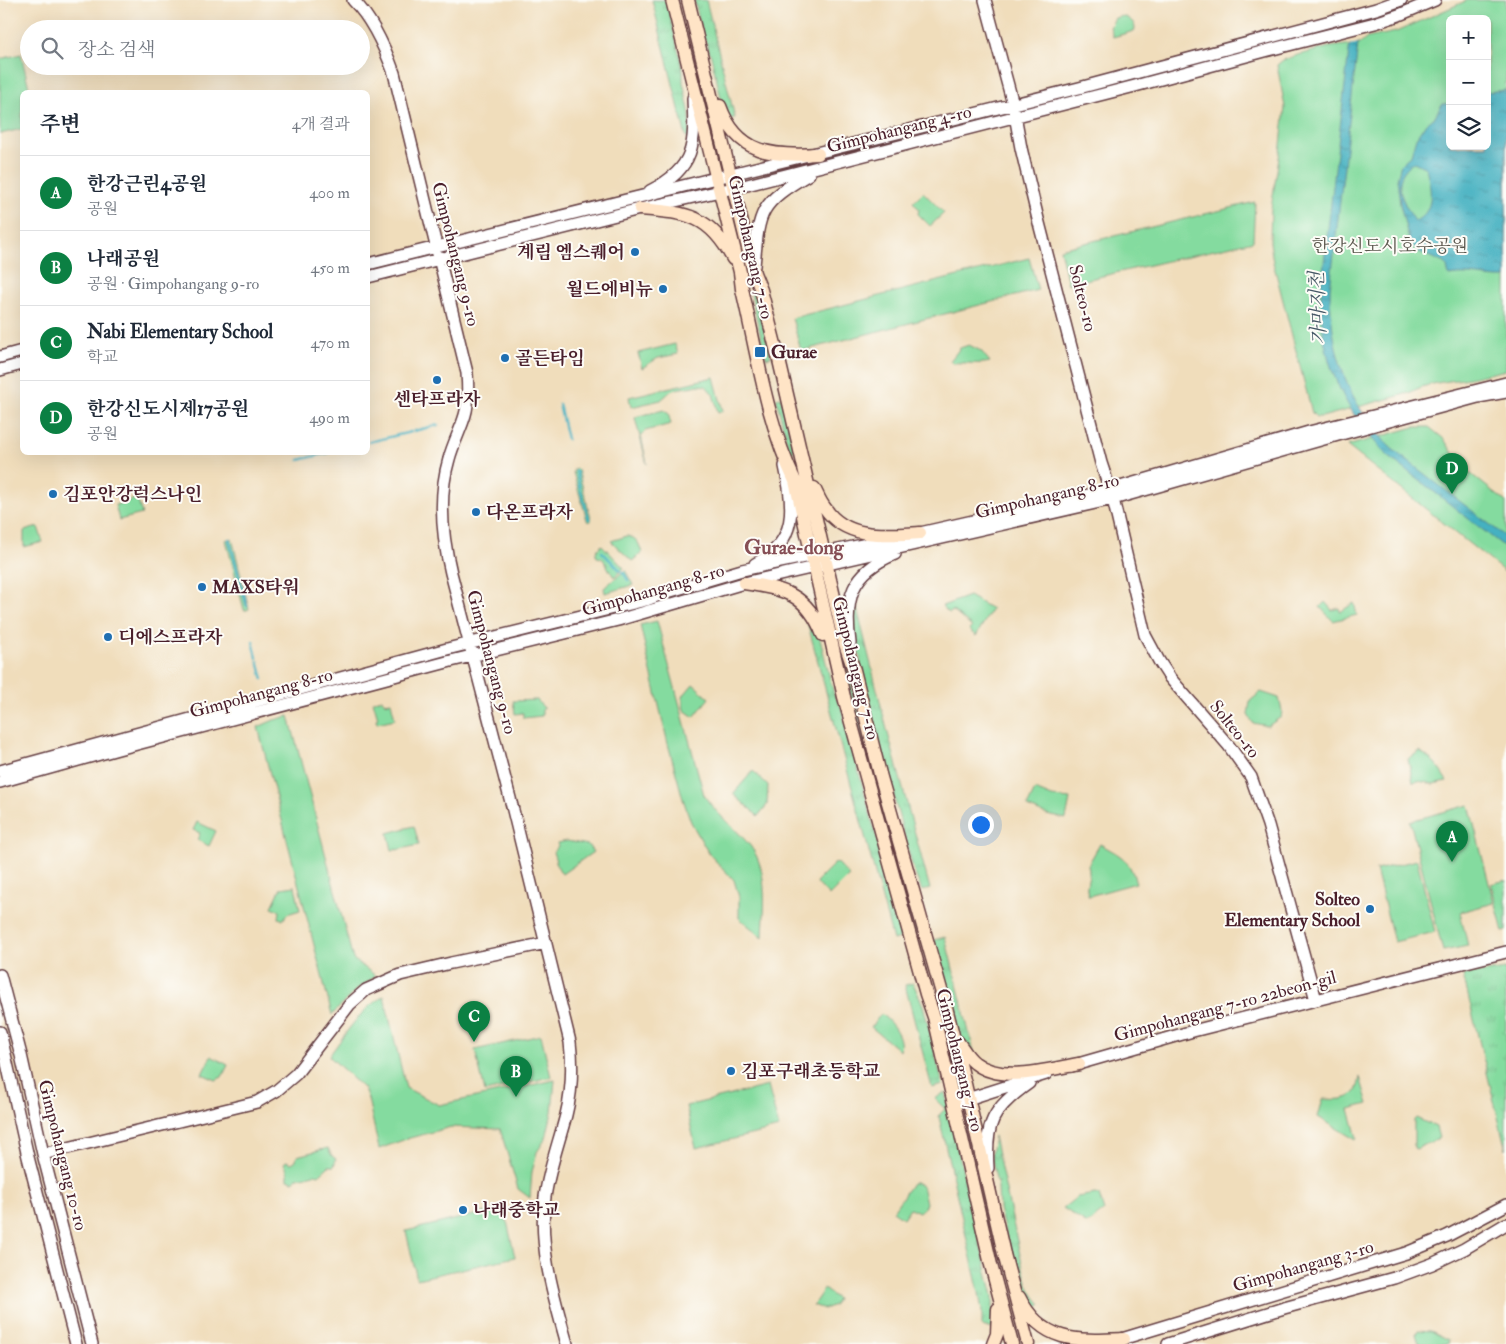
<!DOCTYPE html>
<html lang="ko">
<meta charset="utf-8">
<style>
:root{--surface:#fff;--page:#f2f2f3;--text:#1f2937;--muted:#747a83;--line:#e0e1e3;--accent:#0b8043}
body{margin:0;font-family:"IM FELL Double Pica","Noto Serif KR",serif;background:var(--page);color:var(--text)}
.controls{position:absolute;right:15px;top:15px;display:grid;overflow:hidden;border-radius:8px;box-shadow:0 5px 20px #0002}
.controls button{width:45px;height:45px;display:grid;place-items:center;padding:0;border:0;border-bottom:1px solid var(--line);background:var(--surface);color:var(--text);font:25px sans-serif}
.you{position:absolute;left:980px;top:824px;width:18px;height:18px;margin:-12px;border:4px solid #fff;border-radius:50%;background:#1a73e8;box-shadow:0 0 0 8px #1a73e833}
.badge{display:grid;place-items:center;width:32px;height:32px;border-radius:50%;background:var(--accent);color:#fff;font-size:16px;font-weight:700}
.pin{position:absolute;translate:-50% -41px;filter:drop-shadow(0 1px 2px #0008)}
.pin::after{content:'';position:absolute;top:26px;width:18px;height:15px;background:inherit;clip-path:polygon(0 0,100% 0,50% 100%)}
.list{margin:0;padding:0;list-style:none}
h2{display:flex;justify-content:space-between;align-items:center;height:65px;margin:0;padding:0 20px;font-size:21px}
h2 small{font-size:16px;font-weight:400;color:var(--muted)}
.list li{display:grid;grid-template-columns:32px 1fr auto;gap:15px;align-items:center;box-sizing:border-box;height:75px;padding:0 20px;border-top:1px solid var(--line)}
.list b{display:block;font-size:19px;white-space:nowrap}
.list p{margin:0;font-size:16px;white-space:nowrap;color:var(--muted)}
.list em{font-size:16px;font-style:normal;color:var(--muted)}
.icon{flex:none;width:28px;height:28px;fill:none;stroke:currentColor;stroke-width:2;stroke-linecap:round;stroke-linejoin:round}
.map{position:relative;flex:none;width:1506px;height:1344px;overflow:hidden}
.search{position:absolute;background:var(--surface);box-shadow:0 5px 20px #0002;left:20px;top:20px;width:350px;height:55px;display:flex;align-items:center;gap:12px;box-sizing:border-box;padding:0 18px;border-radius:28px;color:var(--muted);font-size:19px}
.panel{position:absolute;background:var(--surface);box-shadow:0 5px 20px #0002;left:20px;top:90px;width:350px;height:365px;border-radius:8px}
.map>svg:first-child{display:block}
</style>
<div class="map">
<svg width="1506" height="1344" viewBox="0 0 1506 1344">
<defs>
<pattern id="grass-tufts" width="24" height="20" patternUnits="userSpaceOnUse" patternTransform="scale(1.25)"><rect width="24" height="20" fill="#84db9f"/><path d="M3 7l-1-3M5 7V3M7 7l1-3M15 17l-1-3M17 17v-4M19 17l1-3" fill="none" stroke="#74bc89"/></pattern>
<pattern id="water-ripples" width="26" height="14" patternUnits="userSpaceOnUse" patternTransform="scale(1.25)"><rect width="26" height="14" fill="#44b1c1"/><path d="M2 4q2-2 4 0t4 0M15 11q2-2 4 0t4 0" fill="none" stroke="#3b8f9d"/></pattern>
</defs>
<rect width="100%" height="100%" fill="#fdfcf7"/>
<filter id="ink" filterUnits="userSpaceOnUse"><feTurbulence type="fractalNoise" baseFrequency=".02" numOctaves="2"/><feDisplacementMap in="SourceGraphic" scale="10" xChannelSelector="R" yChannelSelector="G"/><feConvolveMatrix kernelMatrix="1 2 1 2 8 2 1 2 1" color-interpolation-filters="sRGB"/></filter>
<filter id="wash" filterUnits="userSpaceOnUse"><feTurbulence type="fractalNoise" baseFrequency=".0096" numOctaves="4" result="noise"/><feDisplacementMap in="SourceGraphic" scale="20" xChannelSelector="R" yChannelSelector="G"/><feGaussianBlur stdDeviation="1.12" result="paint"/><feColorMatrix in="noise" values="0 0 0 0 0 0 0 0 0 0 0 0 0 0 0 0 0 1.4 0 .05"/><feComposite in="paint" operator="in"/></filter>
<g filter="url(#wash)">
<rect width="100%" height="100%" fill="#f0ddbb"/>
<path fill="url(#grass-tufts)" stroke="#677d65" d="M652,0H666L683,70V82L690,115L689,137H686Z
M694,0H706L735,118L729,119L723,107L711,56L703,35Z
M753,292L755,294L771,357L766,358L751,295Z
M675,344L678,354L658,358L642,368L638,353Z
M781,397L794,449L793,453L789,451L776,398Z
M855,600L886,726L930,889L922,891L914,872L861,675L860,657L852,627Z
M805,614L818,631L834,694L841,707L904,937L893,940Z
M845,669L848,671L919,932H917L915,931L844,672Z
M945,937L974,1052L960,1039L934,940Z
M1506,969V1150L1463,975Z
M913,983L923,1005L943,1085L932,1088L905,985Z
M945,1092L971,1207L993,1296V1329L982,1326V1312L979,1293L939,1117L940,1114L945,1109L935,1099Z
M994,1136L1023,1268C1027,1282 1030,1293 1041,1304L1033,1311L1022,1296L1018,1284L999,1209L998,1188L991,1155Z"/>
<path fill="#84db9f" stroke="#677d65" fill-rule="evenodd" d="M1468,0H1506V370C1492,373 1477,377 1463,379C1444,382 1426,383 1409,393L1322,417H1316L1312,413L1310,405L1273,262L1270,242L1271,208L1281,145L1285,107L1277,65L1283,60L1298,55L1329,47L1361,43L1367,38L1396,32ZM1450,19H1487V146H1450Z
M1122,16C1129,18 1135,22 1135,29L1134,31L1113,37L1110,27L1115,18Z
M21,54L30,92H22V129L0,134V59Z
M923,192L944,213L930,226L918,214L919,209L913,202Z
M1255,202L1253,241L1068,284L1060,249Z
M1029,258L1038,290L801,351L792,318Z
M969,345L981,351L990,362C978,365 965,362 953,363L950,361L960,348Z
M714,377L723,411L718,413L713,394L706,386L699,385L676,389L671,391L661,400L631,407L629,397Z
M664,410L668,413L671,424L645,431L641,436L647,464L635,418L638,416Z
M1414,427H1429L1444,439L1461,466L1506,502V573L1347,446Z
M576,468L578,470L591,518V521L588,522L587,520L573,472L574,469Z
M137,498L142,514L119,520L115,505Z
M38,527L43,542L24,547V531Z
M627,536C638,538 639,544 642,553L632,561L611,541Z
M232,538L249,609L247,610H244L226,540L228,539L246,606L230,539Z
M602,545L624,568L614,577C609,571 607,564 602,558L597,557C594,551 598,549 602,545Z
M625,570L633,585L605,593L604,588Z
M969,596L992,609L976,636L969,630L972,627L953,611L949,613L942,606Z
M1325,602L1332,610L1339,608L1340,612L1354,603L1357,615L1333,621L1320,607Z
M657,621L704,795C715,813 732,825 746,841C770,865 764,907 763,938L739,918V897L734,880L709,854L691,822L683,799L668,744L640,625Z
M693,684L709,698L694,717L684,710L682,697Z
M1261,692L1279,698L1282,711L1281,717L1268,726L1253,723L1248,715L1250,701Z
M382,699L385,703L391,702L395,719L377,723L376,719L378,718L373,701Z
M537,700L544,708L542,710V716L523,718V713L515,714L513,701Z
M289,716L353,959L376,976L355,991L332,1015L258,727L274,720Z
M1420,751L1435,763L1447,781L1433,784L1418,781L1413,782L1408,759Z
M753,771L768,785L767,805L758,816L733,794Z
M1035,790L1052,797L1070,799L1066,819L1047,815L1027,807Z
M1469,805L1494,903L1460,912L1468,946L1443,951L1410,821Z
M197,822L216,831L209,846L197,840L200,833L193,830Z
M414,826L419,845L396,850V849L392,850L388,833Z
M567,841L588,845L593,852L562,874C557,868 556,860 553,852L558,846L557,843Z
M1100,844C1121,856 1129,858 1136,883L1089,896C1083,885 1092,877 1088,865Z
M1417,860L1435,932L1394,942L1376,870Z
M836,862L849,876L829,896L816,882Z
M1506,880V931L1503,932L1491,884Z
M295,886L300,910L287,914L283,920L279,918L280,911L272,907L281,888Z
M384,996L406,1088L439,1105L555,1080L552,1112L546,1138L537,1152L532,1172L530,1198L518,1189L500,1129L451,1127L406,1139L379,1149L368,1099L364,1089L329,1056C345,1035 360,1009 384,996Z
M881,1014C892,1023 903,1036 900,1051L871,1027Z
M541,1035L551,1077L485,1092L475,1050Z
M211,1056L228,1065L222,1077L216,1080L202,1074Z
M1360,1077L1368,1104L1349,1109L1357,1138L1356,1140L1318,1117L1323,1099C1342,1100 1357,1101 1360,1077Z
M768,1086L779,1128L696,1148L686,1106Z
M1416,1118L1436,1127L1439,1138L1416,1149L1414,1148V1120Z
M328,1148L332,1156L336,1159L334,1166H329L319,1175C311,1172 307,1178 298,1177L293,1181L288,1179V1173L284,1163L286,1161L292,1163L296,1160L297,1156Z
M912,1183H917L922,1186L926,1203L924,1208L919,1212L910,1208L903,1218L893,1211Z
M1095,1194L1099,1195L1104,1211L1087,1224L1063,1208L1077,1197Z
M504,1208L515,1257L417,1279L406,1231Z
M824,1289L837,1299L834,1305L824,1309L813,1305Z
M1418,1330L1431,1331L1449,1340L1448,1344H1419L1416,1334Z"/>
<path fill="url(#water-ripples)" stroke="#476876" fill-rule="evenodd" d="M1355,0H1363L1330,289C1331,353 1346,401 1391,448L1506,537V548L1388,456C1351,419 1327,376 1322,323C1321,312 1321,300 1321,288Z
M1506,90V278C1486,279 1468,272 1449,276L1447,267L1444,263L1417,251L1409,240L1400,204L1397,179L1401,164L1411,155L1416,138L1426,123L1434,118L1442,104H1450V146H1487V92ZM1414,162L1426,168C1431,188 1436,211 1415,221C1402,201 1389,179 1414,162Z"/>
<path fill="#f0ddbb" d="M1353,0H1366L1361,43L1347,45Z"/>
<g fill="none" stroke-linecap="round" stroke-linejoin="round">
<path stroke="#44b1c1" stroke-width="2.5" d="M559,404L567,439
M414,431L438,425
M369,442L411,432
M299,460L328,453
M576,471L580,488
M581,491L589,519
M229,539L247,606
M602,552L621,571
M623,572L628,580
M253,641L257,658
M258,661L263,679"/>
</g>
</g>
<g filter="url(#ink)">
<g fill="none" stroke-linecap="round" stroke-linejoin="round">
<defs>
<path id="tertiary" d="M353,0C372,19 385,48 394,73L467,373C468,386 469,402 465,415C461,429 453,444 449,459C438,496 442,536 451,573L512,806L570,1042C573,1067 572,1091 566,1115C559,1142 549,1169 545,1197C538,1246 554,1297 567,1344
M985,0L1013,104L1021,148L1038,219L1101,463L1113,499L1145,635L1159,661L1170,678L1229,746L1251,777L1268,825L1316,1000
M650,191C696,167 695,145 693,98
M368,264L1079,88L1376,9L1401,0
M754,266C759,210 759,204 809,174
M368,277L640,209L747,185L1135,86L1265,51L1375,23L1399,15L1435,0
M0,357L22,351
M0,370L22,364
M755,564C798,542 794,507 785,466
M850,643C844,599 851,572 895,554
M0,771L447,649L646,600L664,593L742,570L920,533L1110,490L1309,432L1506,383
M0,782L118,749L451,661L618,620L744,583L1113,499L1345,433L1478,397L1506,392
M0,975L21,1055L43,1154L92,1344
M0,1032L28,1157L76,1344
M1071,1066L1193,1031L1506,952
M955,1103L1046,1074
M43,1154L257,1102L276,1091L296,1074L350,1004L366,990L400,975L451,963L546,943
M988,1168C985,1123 992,1109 1029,1083
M1115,1341L1406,1253L1447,1236L1506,1205
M1168,1344L1284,1308L1394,1278L1432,1264L1464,1249L1506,1224"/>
<path id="secondary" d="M672,0L740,272L742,289C757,352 767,424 795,481L844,697L926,994L934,1017L991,1265L1012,1344
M688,0L754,273L761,290L779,360L845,644L854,670L880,774L947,1011L965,1084L1004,1254L1028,1344
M720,106C737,154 773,157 818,154
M640,209C687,213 709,214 733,259
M814,488C817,494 820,502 825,508C846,540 886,535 920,533
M744,583C785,589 807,594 823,635
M958,1042C963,1049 968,1058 975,1063C1002,1084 1049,1069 1079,1064
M1019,1297C1042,1344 1079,1341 1124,1339
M993,1344L997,1334L998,1309"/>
</defs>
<use href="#tertiary" stroke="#633c41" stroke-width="14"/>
<use href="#secondary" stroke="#633c41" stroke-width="15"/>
<use href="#tertiary" stroke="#fff" stroke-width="11"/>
<use href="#secondary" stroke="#ffe4c6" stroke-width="12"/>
</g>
</g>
<g fill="#1f6fb2" stroke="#fdfcf7" stroke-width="2">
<circle cx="635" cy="252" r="5"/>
<circle cx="663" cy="289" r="5"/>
<rect x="754" y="346" width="12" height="12" rx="2.5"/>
<circle cx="505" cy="358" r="5"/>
<circle cx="437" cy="380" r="5"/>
<circle cx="53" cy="494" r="5"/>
<circle cx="476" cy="512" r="5"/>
<circle cx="202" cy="587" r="5"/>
<circle cx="108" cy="637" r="5"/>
<circle cx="1370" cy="909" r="5"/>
<circle cx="731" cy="1071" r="5"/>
<circle cx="463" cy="1210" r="5"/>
</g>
<g text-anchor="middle" stroke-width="4" stroke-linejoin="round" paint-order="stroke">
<g font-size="18" fill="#4a1f2b" stroke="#fdfcf7">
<text transform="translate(899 129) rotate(-14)" y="6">Gimpohangang 4-ro</text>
<text transform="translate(751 247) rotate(77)" y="6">Gimpohangang 7-ro</text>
<text transform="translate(456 254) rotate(76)" y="6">Gimpohangang 9-ro</text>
<text transform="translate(1083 298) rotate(76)" y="6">Solteo-ro</text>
<text transform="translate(1047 496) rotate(-13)" y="6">Gimpohangang 8-ro</text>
<text transform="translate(653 590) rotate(-16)" y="6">Gimpohangang 8-ro</text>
<text transform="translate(492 662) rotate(75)" y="6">Gimpohangang 9-ro</text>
<text transform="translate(856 668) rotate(76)" y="6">Gimpohangang 7-ro</text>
<text transform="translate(261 693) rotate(-15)" y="6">Gimpohangang 8-ro</text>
<text transform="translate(1235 729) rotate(51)" y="6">Solteo-ro</text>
<text transform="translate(1225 1006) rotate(-15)" y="6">Gimpohangang 7-ro 22beon-gil</text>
<text transform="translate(960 1060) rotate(76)" y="6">Gimpohangang 7-ro</text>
<text transform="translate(63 1155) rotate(76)" y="6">Gimpohangang 10-ro</text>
<text transform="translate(1303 1266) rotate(-16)" y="6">Gimpohangang 3-ro</text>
</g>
<g font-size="18" fill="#5b574e" stroke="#fdfcf7">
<text x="1390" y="252">한강신도시호수공원</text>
</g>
<g font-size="18" font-weight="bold" fill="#4a1f2b" stroke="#fdfcf7" text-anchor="start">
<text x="625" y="258" text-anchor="end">계림 엠스퀘어</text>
<text x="653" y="295" text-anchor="end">월드에비뉴</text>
<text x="771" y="358">Gurae</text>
<text x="515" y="364">골든타임</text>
<text x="437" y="405" text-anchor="middle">센타프라자</text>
<text x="63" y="500">김포안강럭스나인</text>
<text x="486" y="518">다온프라자</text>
<text x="212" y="593">MAXS타워</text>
<text x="118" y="643">디에스프라자</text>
<text x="1360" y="905" text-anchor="end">Solteo<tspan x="1360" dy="21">Elementary School</tspan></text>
<text x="741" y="1077">김포구래초등학교</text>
<text x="473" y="1216">나래중학교</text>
</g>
<g font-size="19" font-style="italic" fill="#485967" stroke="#fdfcf7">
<text transform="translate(1317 308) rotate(-92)" y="7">가마지천</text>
</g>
<g font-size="20" font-weight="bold" fill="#864e55" stroke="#fdfcf7">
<text x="794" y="554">Gurae-dong</text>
</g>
</g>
</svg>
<div class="controls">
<button>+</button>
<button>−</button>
<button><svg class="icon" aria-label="layers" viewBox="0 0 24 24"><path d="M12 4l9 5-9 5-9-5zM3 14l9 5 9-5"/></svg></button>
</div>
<div class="you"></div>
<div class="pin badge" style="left:1452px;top:862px">A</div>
<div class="pin badge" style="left:516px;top:1097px">B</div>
<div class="pin badge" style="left:474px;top:1042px">C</div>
<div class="pin badge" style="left:1452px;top:494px">D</div>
<div class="search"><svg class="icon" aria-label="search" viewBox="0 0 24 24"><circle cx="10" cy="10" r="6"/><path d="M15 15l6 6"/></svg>장소 검색</div>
<section class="panel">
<h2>주변<small>4개 결과</small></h2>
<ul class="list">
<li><span class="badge">A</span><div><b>한강근린4공원</b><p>공원</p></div><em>400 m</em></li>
<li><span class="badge">B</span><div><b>나래공원</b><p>공원 · Gimpohangang 9-ro</p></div><em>450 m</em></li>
<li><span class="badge">C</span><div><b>Nabi Elementary School</b><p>학교</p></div><em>470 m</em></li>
<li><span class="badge">D</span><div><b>한강신도시제17공원</b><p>공원</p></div><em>490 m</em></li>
</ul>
</section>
</div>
